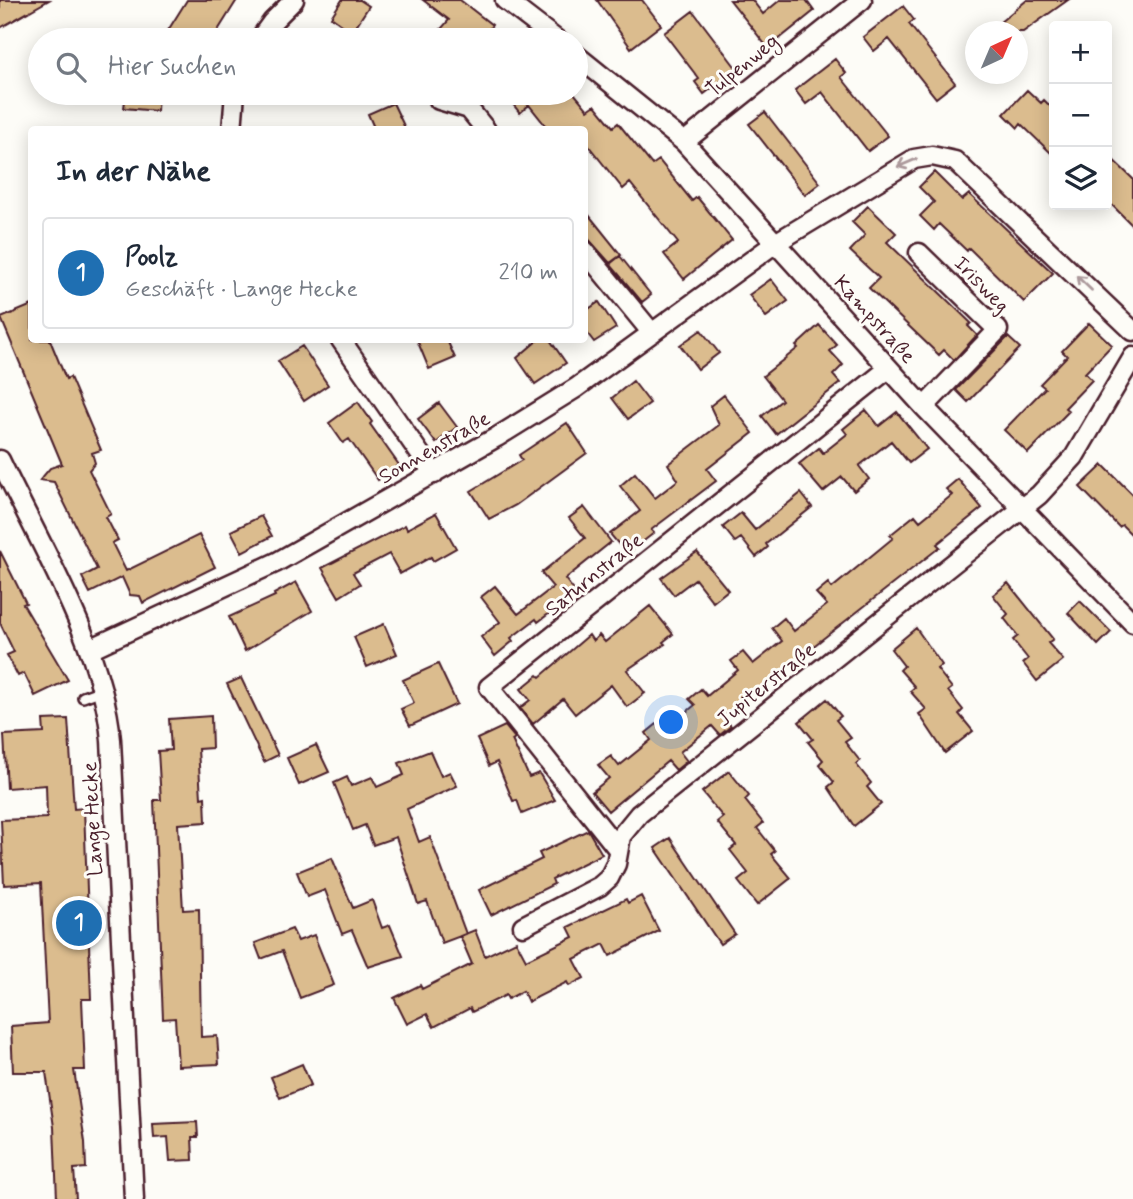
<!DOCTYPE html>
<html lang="de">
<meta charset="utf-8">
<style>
:root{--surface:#fff;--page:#f2f2f3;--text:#1f2937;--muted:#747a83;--line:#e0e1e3;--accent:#1f6fb2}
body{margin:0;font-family:Mynerve,sans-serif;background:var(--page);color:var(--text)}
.controls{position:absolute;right:21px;top:21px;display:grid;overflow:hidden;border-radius:7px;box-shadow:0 4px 18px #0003}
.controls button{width:63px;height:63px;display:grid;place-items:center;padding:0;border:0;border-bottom:2px solid var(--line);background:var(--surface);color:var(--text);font:35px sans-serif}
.compass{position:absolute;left:965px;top:21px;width:63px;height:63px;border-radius:50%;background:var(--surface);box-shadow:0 4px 18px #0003;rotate:44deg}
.you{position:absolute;left:672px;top:723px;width:24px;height:24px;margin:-18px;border:5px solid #fff;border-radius:50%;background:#1a73e8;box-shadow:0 0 0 10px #1a73e833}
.badge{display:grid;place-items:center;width:46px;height:46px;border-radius:50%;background:var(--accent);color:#fff;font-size:23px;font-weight:700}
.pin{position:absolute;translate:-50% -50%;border:4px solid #fff;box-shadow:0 2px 7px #0006}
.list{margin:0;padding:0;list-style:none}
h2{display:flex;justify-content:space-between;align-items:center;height:91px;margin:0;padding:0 28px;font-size:30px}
h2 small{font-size:23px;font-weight:400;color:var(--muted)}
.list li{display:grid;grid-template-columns:46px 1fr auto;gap:21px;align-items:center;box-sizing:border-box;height:112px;margin:0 14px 14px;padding:0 14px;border:2px solid var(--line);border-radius:7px}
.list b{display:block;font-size:26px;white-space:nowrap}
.list p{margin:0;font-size:23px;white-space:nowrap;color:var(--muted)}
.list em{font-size:23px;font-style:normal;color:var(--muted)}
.icon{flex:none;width:38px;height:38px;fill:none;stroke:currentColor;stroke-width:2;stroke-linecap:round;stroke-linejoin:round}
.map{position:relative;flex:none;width:1133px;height:1199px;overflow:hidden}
.search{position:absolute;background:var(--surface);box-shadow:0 4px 18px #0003;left:28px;top:28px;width:560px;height:77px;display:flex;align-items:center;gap:18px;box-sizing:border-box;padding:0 24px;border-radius:38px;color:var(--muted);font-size:26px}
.panel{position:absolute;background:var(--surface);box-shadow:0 4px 18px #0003;left:28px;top:126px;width:560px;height:217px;border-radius:7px}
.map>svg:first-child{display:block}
</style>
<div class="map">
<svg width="1133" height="1199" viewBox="0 0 1133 1199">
<rect width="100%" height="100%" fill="#fdfcf7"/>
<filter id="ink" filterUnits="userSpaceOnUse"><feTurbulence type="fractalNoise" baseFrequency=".0143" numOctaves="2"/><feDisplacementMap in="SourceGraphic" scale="14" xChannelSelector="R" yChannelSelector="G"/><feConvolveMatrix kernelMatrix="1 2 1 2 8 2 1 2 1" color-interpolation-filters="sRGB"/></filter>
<g filter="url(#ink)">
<path fill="#dbbc8e" stroke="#4a1f2b" stroke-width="2" d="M0,0H49L0,28Z
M187,0H237L212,40H162Z
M342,0H360L369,6L352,32L331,17Z
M423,0H460L492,25L481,40H455L441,29L449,20Z
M597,0H642L661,25L631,48Z
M730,0H752L763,14L780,0H806L814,11L768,48Z
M1027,0H1068L1023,32H988Z
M903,6L914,20L909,24L955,83L936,98L889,39L874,51L863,37Z
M693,11L737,69L704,94L695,82L699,79L664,33Z
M835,59L846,73L841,77L888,136L868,151L822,92L806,104L795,90Z
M1027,90L1041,103L1044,100L1054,110V156L1021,124L1018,128L1004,114Z
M126,93H158L157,111L124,108Z
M504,93H574L588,110L595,105L613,127L618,123L652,165L659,160L692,201L697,197L732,240L684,279L664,254L678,243L630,183L623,189L584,140V130H549L529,105L520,113Z
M393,103L406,130H375L368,114Z
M765,112L820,183L805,195L749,124Z
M1107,154L1133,179V226L1107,200Z
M934,172L962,200L969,194L1053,273L1024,302L969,248L967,251L939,224L934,230L920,216L934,202L919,187Z
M868,206L896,233L887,242L971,323L968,326L977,335L954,360L944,350L939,355L869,288L879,278L850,251L865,235L852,222Z
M584,209L621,255L610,263L584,234Z
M620,256L651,295L642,302L610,264Z
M771,279L788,301L766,317L749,295Z
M599,302L616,328L594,342L584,329V312Z
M32,305V340H50L66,379L70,377L101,450L92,453L95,463L89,470L111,514L106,517L118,540L112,543L126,571L199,535L215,567L143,603L140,596L130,595L122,577L90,593L82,577L97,569L54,482L40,480L50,468L62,464L1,318Z
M1089,323L1112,345L1085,373L1092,380L1065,408L1069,411L1028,453L1004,430L1045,388L1040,384L1067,356L1062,351Z
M819,325L837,345L830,351L843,365L833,375L840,383L776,434L762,416L782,400L763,376L798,348L796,346Z
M701,330L719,353L698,369L680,345Z
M1008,337L1020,348L968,402L956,390Z
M417,340H447L455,358L429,369Z
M538,340H550L566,363L535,384L517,358Z
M302,346L328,385L304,401L278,361Z
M633,381L650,403L628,419L612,398Z
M724,395L753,433L707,469L716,481L651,530L654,533L627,554L610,534L640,511L620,486L635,473L655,498L678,480L668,464L719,425L710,406Z
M358,402L372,422L370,424L399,465L378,480L349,439L343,443L329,423Z
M439,403L457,427L436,443L418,419Z
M866,410L879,426L897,412L927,449L909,463L891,441L859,466L869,479L854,491L842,477L823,492L799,464L819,448L823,453L847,434L843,429Z
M567,423L587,453L516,505L489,519L471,491L522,460L519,455Z
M1103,465L1133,495V536L1122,525L1119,527L1080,487Z
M958,479L982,508L937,544L940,547L723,717L731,726L720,735L712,726L680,752L687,761L676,770L668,761L608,811L592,792L609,778L598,765L611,756L619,766L651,740L646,733L657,724L663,731L695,705L689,699L701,689L707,696L738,670L731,661L743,652L753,664L782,641L772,628L784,618L794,631L827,605L816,593L828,583L832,588L893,538L890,535L915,515L920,521L952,495L946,489Z
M801,493L812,507L766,544L768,547L756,557L741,538L735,542L723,527L741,513L755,530Z
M584,507L611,542L565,579L576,593L538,622L536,619L511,638L513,641L495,656L481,637L500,622L481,597L495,586L518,614L553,587L541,573L585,538L569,518Z
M436,513L456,548L433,561L431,557L400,574L389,554L353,573L360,584L339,597L322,568L405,525L407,529Z
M261,516L272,536L242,552L231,531Z
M0,551L26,603L23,604L68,680L35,696L24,673L18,676L7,655L14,652L0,623Z
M697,552L728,590L713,602L695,579L674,595L661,578Z
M296,582L312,611L245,651L229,617L275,596L274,594Z
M1008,583L1053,639L1048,643L1063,660L1037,681L1023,663L1028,659L1013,640L1018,636L1004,618L1008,614L993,595Z
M1080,601L1111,632L1098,645L1068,613Z
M650,606L673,634L663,642L665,644L627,670L645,693L627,707L611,685L575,714L563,699L533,724L520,708L530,700L521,689L538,675L540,677L589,635L593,641L599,635L605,642Z
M384,624L397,654L367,667L354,637Z
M916,628L942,665L937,669L952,688L948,691L963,710L959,714L973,731L945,753L919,714L926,709L910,691L915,687L900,670L904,666L891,649Z
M438,664L457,704L410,726L401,709L414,703L403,680Z
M241,678L278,755L264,762L227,684Z
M827,699L841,716L836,720L851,738L845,742L860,761L856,764L871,783L867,787L881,804L854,826L828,787L834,782L819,764L823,760L808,742L813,739L799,722Z
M211,716L212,748L198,749L201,798L205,797L206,822L178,824L183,910L199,909L201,1037L217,1036L219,1064L178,1066L175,1018L163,1019L154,800H161L158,751L171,750L169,719Z
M68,719L74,809L84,808L91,999H82L85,1070H74L85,1142L86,1168L74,1169L76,1199H57L54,1127L46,1072H13L11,1026L48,1023L41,883L4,885L1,820L47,818L46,785L7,788L4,735L44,733L43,720Z
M505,726L515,738L512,740L529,777L539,773L555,800L522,814L517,800L513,801L497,762L489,766L477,739Z
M316,745L329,772L299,785L287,758Z
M430,751L441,776L450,772L457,786L407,809L419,842L430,837L466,934L442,943L427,901L418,904L396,837L373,845L365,825L353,830L334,783L347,777L351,786L372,777L377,787L404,775L399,763Z
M729,771L749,796L745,800L763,823L757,828L775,851L771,854L791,878L757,905L738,881L748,873L730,850L736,845L717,822L723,817L702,792Z
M588,830L602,854L552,879L554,884L491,915L479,890L542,859L539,853Z
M670,838L735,934L720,944L655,848Z
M332,858L353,908L372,900L382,928L390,925L403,956L368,967L352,930L342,934L325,890L307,897L297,872Z
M641,896L659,931L610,956L604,944L574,959L584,978L569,986L567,982L528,1002L523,991L508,999L506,995L472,1012L470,1008L434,1027L427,1014L407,1024L394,998L420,985L422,989L472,964L460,936L475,930L485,956L516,941L526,960L573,937L568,927L626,899L628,903Z
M292,929L298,941L314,935L334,985L300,998L282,951L261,959L255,943Z
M302,1064L311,1085L280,1098L271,1077Z
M197,1122L198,1137H192L193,1160L170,1161L168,1137L154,1138L153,1124Z"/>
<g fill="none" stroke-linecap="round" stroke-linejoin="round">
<defs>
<path id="service" d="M83,697L102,690"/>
<path id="minor" d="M505,0L557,40
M259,40L272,22L294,0
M576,55L684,142L924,407L1133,623
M439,100L469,109L486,130
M232,130L235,93
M684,142L862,0
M584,250L652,333
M919,253L998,330L924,407
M341,340L434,474
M0,460C40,545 103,647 111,740L134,1199
M90,649L277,562L497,437L576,388L777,242L914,159L932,156L955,161L1133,331
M617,848L489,687L888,369
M523,926L600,886L609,878L616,864L621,836L639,814L1039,495L1074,457L1133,357"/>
</defs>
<use href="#service" stroke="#4a1f2b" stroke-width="14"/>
<use href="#minor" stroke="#4a1f2b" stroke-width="23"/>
<use href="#service" stroke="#fdfcf7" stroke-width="9"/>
<use href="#minor" stroke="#fdfcf7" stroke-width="18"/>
</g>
<defs><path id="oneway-shaft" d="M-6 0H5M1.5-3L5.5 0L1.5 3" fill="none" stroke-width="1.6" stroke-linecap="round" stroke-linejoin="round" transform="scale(1.75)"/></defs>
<g stroke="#ac999b">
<use href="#oneway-shaft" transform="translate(907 163) rotate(157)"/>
<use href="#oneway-shaft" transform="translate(1084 283) rotate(-136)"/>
</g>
</g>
<g text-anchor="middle" stroke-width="6" stroke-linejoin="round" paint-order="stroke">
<g font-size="21" fill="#4a1f2b" stroke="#fdfcf7">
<text transform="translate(742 65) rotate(-39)" y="7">Tulpenweg</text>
<text transform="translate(982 284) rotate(46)" y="7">Irisweg</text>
<text transform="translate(875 319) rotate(48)" y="7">Kampstraße</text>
<text transform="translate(434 447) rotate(-30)" y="7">Sonnenstraße</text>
<text transform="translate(594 574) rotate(-39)" y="7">Saturnstraße</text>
<text transform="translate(766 684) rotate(-39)" y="7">Jupiterstraße</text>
<text transform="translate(92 819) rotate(-93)" y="7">Lange Hecke</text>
</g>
</g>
</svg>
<div class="controls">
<button>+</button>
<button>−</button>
<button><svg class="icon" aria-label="layers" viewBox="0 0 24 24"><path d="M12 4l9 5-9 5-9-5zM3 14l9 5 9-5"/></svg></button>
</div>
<svg class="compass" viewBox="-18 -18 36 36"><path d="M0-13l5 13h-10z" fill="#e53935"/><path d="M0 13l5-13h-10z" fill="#747a83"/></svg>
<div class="you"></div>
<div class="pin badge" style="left:79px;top:923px">1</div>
<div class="search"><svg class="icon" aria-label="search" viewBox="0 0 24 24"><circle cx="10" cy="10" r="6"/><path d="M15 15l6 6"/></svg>Hier suchen</div>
<section class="panel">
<h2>In der Nähe<small></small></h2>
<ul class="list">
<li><span class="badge">1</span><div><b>Poolz</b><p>Geschäft · Lange Hecke</p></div><em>210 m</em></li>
</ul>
</section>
</div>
